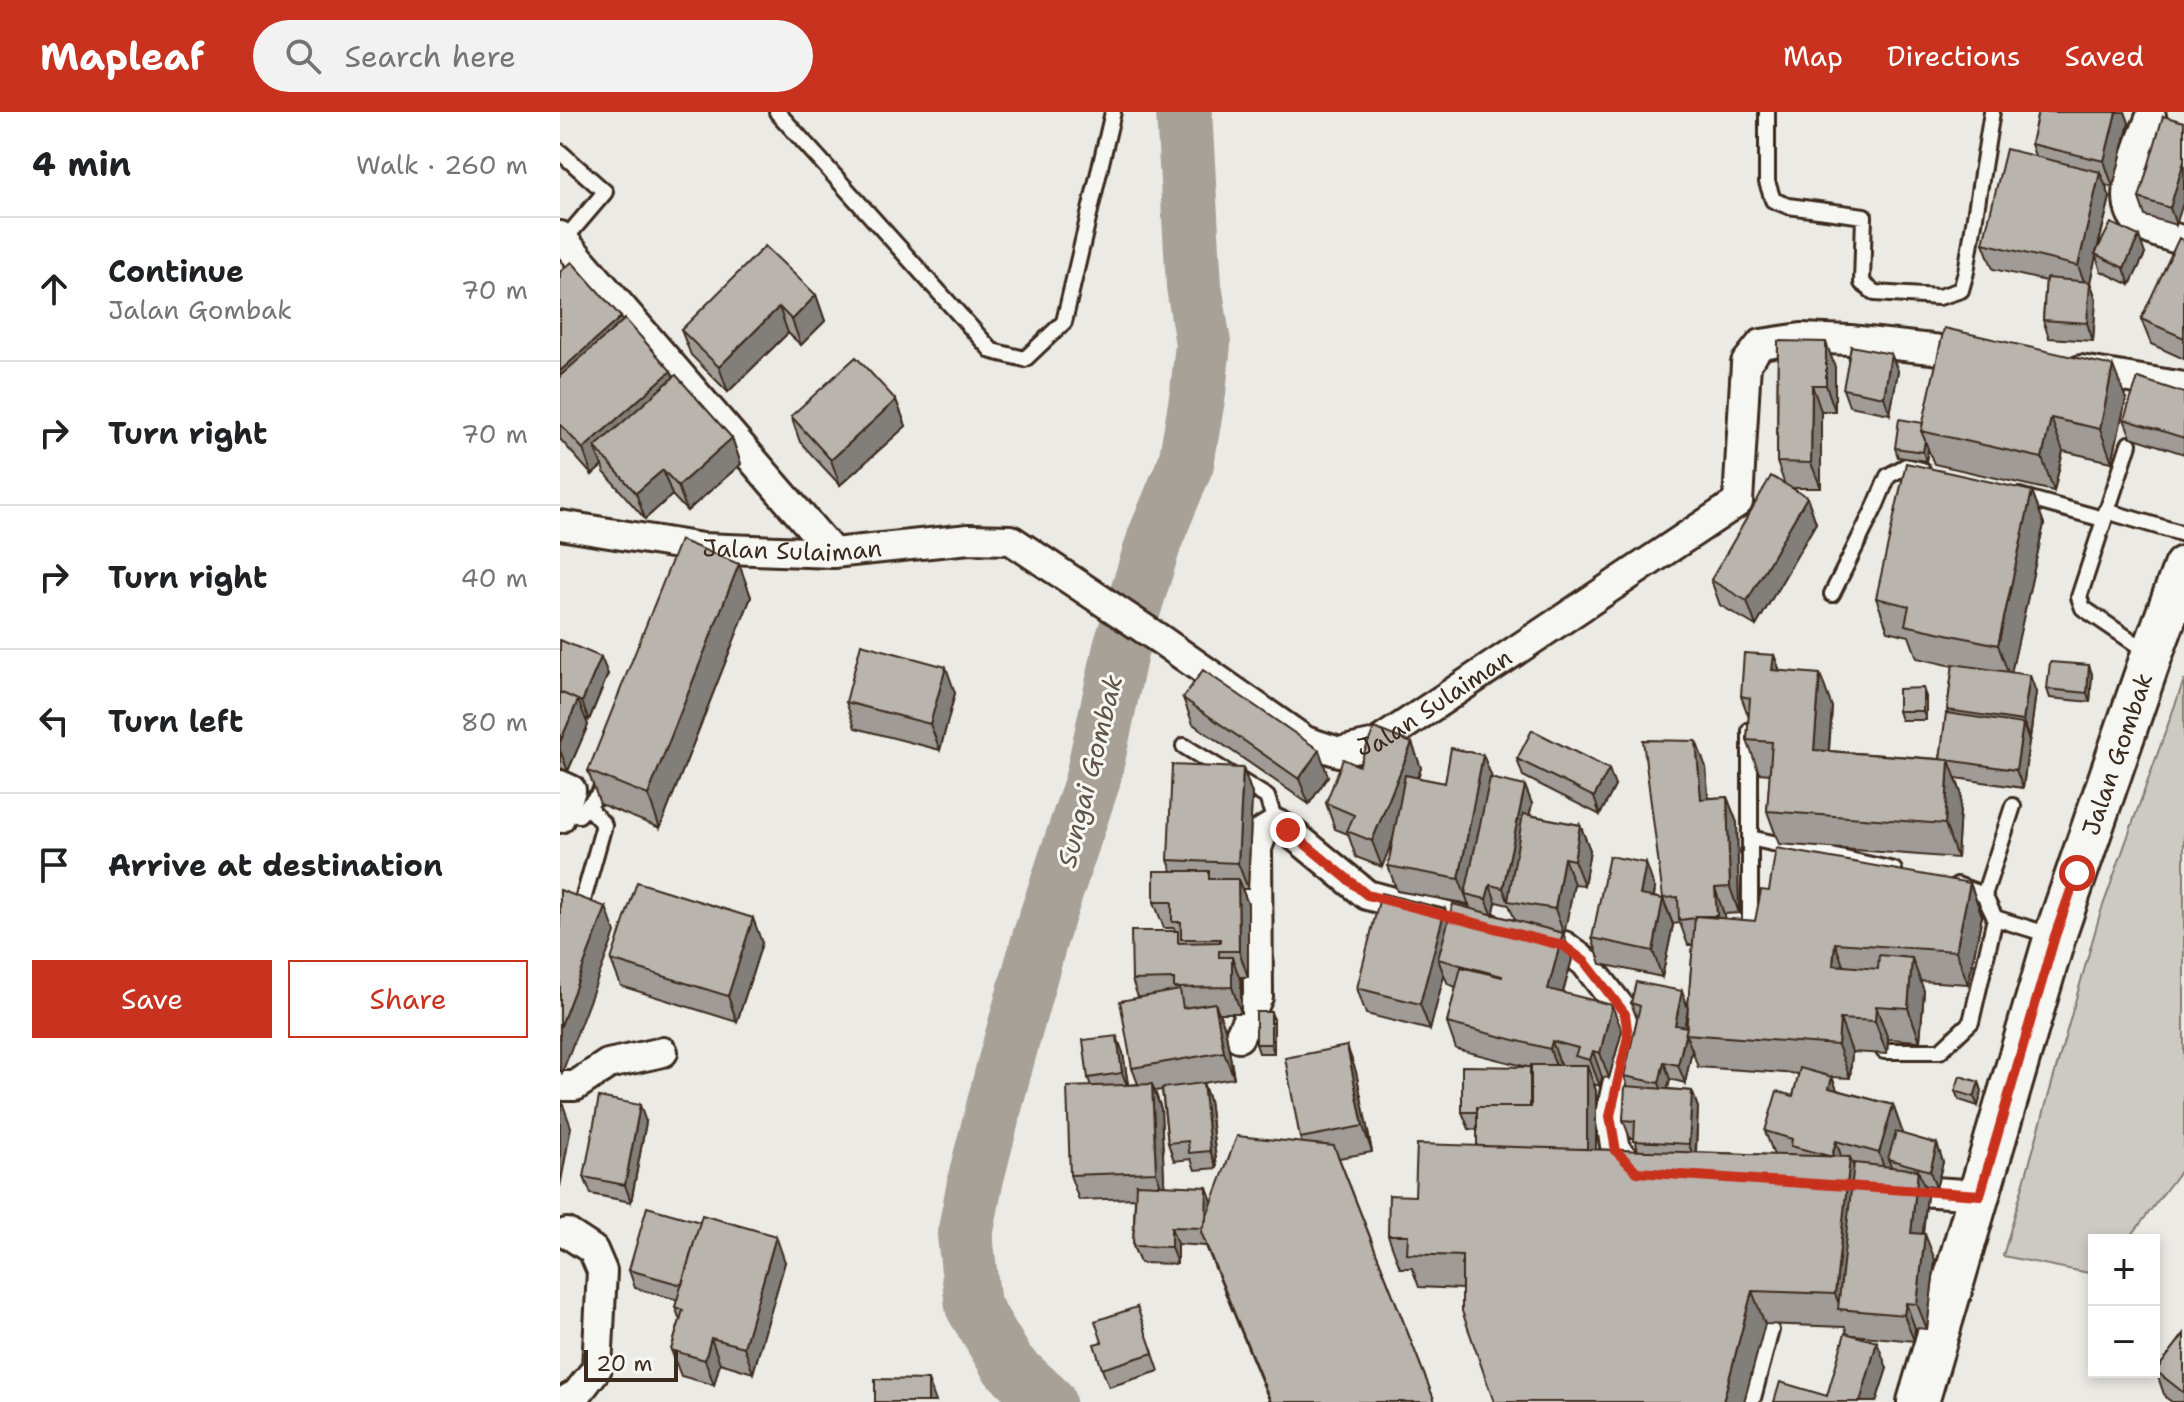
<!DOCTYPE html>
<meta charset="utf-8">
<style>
:root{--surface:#fff;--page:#f2f2f2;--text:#202124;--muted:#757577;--line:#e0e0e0;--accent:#c8321e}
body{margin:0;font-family:"Shantell Sans",sans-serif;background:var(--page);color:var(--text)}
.controls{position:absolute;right:24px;bottom:24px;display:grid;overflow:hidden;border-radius:0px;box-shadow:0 4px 12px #0003}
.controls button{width:72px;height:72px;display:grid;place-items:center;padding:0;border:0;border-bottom:2px solid var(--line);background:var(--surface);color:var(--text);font:40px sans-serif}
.scale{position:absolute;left:24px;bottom:20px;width:94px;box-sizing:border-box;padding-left:8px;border:4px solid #3b2a1e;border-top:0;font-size:22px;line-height:28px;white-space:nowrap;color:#3b2a1e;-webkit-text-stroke:6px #f6f6f2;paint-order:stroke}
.stop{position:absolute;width:24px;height:24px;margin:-18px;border:6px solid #c8321e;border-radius:50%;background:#fff}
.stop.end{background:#c8321e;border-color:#fff;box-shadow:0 2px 8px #0008}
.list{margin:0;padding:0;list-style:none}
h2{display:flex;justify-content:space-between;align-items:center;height:104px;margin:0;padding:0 32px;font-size:34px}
h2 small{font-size:26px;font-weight:400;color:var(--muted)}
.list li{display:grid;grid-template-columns:52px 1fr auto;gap:24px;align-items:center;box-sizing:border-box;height:144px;padding:0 32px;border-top:2px solid var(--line)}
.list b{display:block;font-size:30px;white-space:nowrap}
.list p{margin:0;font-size:26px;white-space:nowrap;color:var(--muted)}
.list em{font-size:26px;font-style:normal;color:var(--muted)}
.actions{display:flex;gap:16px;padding:24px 32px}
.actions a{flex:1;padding:18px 0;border:2px solid var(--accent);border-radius:0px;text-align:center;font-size:28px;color:var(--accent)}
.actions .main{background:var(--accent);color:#fff}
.icon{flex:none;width:44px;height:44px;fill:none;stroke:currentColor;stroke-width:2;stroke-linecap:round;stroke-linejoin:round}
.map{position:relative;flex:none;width:1624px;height:1290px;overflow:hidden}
header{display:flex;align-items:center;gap:48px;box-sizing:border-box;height:112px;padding:0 40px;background:var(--accent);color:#fff}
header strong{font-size:38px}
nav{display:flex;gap:44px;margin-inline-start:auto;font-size:28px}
.search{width:560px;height:72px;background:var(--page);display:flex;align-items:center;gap:20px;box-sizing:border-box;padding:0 28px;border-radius:44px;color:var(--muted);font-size:30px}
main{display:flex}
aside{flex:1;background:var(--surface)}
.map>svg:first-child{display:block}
</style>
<header>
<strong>Mapleaf</strong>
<div class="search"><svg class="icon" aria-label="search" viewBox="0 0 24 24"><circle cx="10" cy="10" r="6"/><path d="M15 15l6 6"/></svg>Search here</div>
<nav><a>Map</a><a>Directions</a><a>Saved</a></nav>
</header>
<main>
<aside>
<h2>4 min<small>Walk · 260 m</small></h2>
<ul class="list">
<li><svg class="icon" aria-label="ahead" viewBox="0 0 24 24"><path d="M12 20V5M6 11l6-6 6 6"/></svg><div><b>Continue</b><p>Jalan Gombak</p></div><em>70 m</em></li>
<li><svg class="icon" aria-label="right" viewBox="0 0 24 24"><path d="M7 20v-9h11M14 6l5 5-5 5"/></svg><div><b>Turn right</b></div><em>70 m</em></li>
<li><svg class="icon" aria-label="right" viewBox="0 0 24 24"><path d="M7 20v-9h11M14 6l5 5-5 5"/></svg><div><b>Turn right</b></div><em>40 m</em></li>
<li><svg class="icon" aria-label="left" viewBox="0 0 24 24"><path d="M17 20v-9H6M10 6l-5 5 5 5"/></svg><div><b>Turn left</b></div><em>80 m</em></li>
<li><svg class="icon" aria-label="arrive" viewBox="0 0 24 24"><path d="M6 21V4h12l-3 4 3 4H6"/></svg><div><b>Arrive at destination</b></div></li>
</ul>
<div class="actions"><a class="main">Save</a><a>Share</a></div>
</aside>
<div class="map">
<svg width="1624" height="1290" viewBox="0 0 1624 1290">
<rect width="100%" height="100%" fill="#ebeae5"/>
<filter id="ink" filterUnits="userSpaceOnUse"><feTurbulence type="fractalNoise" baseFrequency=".0125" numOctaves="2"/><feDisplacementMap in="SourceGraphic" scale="16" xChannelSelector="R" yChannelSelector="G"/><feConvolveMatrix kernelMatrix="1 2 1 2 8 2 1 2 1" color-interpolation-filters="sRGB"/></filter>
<g filter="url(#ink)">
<path fill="#cdcac4" stroke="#847a71" stroke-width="2" d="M1624,568V1054L1568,1128H1534V1162L1443,1144L1540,802Z"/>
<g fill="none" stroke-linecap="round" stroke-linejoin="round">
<path stroke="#a8a198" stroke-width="56" d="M488,1290L448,1253L413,1194L405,1123L416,1066L443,960L480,826L532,670L561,536L595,426L626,351L638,281L643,232L634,174L624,0"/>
<defs>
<path id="service" d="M217,0L432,239L465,247L504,210L553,0
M1207,0V70L1213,88L1228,94L1304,104L1302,171L1315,181L1379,185L1401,178L1406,160L1432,0
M0,40L45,80L4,128
M1569,332L1519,485L1523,496L1588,540
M1459,384L1543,407
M1546,399L1624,422
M1272,482L1315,395L1328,364L1346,354L1362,358
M624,634L707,685L716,712
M4,697L19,703L39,682L44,669
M1190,726L1334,758
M1397,773L1424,783L1435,806L1493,824
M1424,783L1453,694
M23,788L44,713L27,694
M1190,825V618
M1324,939H1380L1411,910L1435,806
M1192,1290L1211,1218"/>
<g id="minor">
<path d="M1591,4C1582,29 1553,88 1578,110C1589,120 1610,124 1624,129"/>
<path d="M0,124L273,441"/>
<path d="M1521,258L1624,275"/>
<path id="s1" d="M0,413L142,436L273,441L409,427L451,428L601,528L745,629L779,640L816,632L1178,390L1186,251L1201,232L1241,226L1290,228L1417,242"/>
<path d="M0,673L11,678L0,706"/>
<path d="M974,827L1004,834L1025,850L1065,902L1068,924L1050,1004L1056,1039L1077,1060H1084"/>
<path d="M679,925L698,885L697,736L703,720L716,712L728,718L807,783L926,814"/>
<path d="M0,974H15L48,952L103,940"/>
<path d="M1329,1077L1420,1083"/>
<path d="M3,1290L17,1282L37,1256L42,1159L33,1138L7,1121"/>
</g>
<g id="secondary">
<path id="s2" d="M1358,1290L1495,824L1592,542L1624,455"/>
</g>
</defs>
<use href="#service" stroke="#3b2a1e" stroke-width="20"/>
<use href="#minor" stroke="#3b2a1e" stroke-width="34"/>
<use href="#secondary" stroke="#3b2a1e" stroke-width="46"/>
<use href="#service" stroke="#f6f6f2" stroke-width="14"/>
<use href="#minor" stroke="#f6f6f2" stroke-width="28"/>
<use href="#secondary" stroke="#f6f6f2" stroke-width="40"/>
</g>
<path fill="#a09b96" stroke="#3b2a1e" stroke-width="2" fill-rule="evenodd" d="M1478,0H1565L1569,11L1553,75L1545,73L1550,85L1538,136L1585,142L1570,173L1541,159L1536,144L1530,170L1536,187L1533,229L1489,226L1483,208L1486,169L1433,157L1423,131L1475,44L1471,32Z
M1624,10L1616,113L1585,104L1579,86Z
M1624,129V247L1591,232L1581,207Z
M0,160L61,205L62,209L111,259L114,266L172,326L181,352L127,399L112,383L85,407L44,360L42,354L32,363L0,327Z
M256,183L265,209L241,233L228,221L168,280L131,243L121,218Z
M1218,229L1275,255V299H1261V376H1231L1247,385L1256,411L1196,514L1160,493L1151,468L1225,373L1217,350Z
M1331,242L1338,259L1330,302L1289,294L1283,277Z
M1624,281V342L1571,325L1564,307Z
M1566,287L1552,350L1503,339L1494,379L1374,352L1368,337L1366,349L1338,345L1335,336L1363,311Z
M336,288L346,314L280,373L240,330L231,304Z
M1472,379L1484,412L1451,560L1476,580L1470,626H1468L1469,629L1463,676L1396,666L1401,681L1397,746L1219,732L1207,699L1210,662L1199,661L1187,628L1189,606L1181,584L1214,543L1220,559L1272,595L1269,639L1380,647L1388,601L1387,598L1393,554L1357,546L1349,524L1328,519L1316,486Z
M179,452L191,485L100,716L40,692L28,659Z
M0,528L48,562L29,608L25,606L28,613L8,659L0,656Z
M1532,562L1530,590L1490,586L1487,577Z
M395,581L380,638L295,616L286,590Z
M1366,585V608H1341L1338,599Z
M623,586L768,664L749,692L633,612Z
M852,631L861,656L858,666L885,671L923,643L932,667L965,674L972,692L969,703L1020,713L1030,738L1024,773L1014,772L1003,823L1012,847L1003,881L1062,919L1049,966L1042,965L1040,974L1034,972L1036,979V1037L1078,1039L1075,1026H1070L1063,1008L1068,975L1064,964L1077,907L1071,891L1122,879L1128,895L1133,833H1128L1120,811L1113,812L1103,786L1146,655L1148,686L1167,685L1177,711L1179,801L1164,802V807L1195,809L1209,779L1410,771L1422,804L1408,872L1360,869L1364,879L1360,929L1328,927L1327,942L1292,940L1290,966L1271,965H1272L1277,978L1333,993L1342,1019L1341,1022L1377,1032L1383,1050L1376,1076L1363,1073L1367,1083L1363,1122L1375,1148L1367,1217L1355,1216L1354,1229L1293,1223L1327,1256L1316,1290H1214L1267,1284L1287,1221L1285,1215L1205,1212L902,1177L859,1175L852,1156H840L828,1123L855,1084L917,1034V1018L909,1017L902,1000L967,955L896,937L887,911L896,875L888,872L884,863L870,918L806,902L797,876L885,797L889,807L910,797L909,792L837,779L828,754L833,726L822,755L796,745L788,722L775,717L766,691L799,654ZM936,790L949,793L955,808L933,803ZM1132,938L1138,955L1239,962L1233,984L1205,1019L1214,1043L1136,1040L1138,996L1132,979L1108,977L1110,967L1125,971Z
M957,647L1055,674L1040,703L963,664Z
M683,656L692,682L688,777H682L688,792V865H679L681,870V901H659L665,916L674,966L643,971L649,988L657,1056L635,1058L631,1047L614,1049L608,1031L602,978L595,979L601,997L604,1073L652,1090L742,1031L740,1026L787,934L796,960L812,1040L779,1046L875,1290H710L646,1134L617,1132V1152L580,1151L573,1134L575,1086L519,1088L510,1063L531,974L528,966L563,941L568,973L578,972L572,956L578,885L572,868L615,819L614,816H604L594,790L612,759L608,748Z
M1095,777L1094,785L1103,787L1113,813L1102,865L1041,852L1032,826Z
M202,831L177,910L61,874L51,848Z
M714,908V941H699L696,932Z
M1419,970L1422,979L1418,994L1399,988L1395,979Z
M86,1010L71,1090L31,1082L24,1065Z
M225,1150L193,1261L160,1251L154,1273L121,1264L111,1238L120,1208L115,1195L118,1188L75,1176L69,1158Z
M577,1195L599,1259L549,1275L542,1257V1230Z
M1624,1222V1290H1612L1605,1285L1596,1259Z"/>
<path fill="#827e7a" stroke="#3b2a1e" stroke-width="2" d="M1556,0H1565L1569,11L1553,75L1544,49Z
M1624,49V88L1616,113L1610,96Z
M1540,60L1550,85L1536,142H1535L1536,144L1530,170L1536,187L1533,229L1527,211L1528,179L1518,154Z
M1579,124L1585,142L1570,173L1564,156Z
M256,183L265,209L241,233L232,208Z
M219,195L228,221L168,280L159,255Z
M61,205L70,230L0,292V259Z
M1266,230L1275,255V299L1266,273Z
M1331,242L1338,259L1330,302L1324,285Z
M1553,254L1566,287L1552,350L1540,317Z
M111,259L121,285L35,335L42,354L32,363L23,337Z
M1252,273L1261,299V376L1251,351Z
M336,288L346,314L280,373L271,348Z
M1491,306L1503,339L1494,379L1482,346Z
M172,326L181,352L127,399L118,374Z
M1365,328L1368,337L1366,349L1363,340Z
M103,358L112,383L85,407L76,381Z
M1472,379L1484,412L1450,566L1438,533Z
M1247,385L1256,411L1196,514L1187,489Z
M179,452L191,485L100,716L88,683Z
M1214,543L1226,576L1212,558Z
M41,545L48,562L29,608L22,590Z
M1529,553L1532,562L1530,590L1527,581Z
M386,555L395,581L380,638L370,612Z
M1260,562L1272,595L1266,671L1254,638Z
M1470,563L1476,580L1470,626L1463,609Z
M1363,576L1366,585V608L1363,599Z
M18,588L28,613L8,659L0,638V630Z
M1463,612L1469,629L1463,676L1456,658Z
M1136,629L1146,655L1150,713L1141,687Z
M852,631L861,656L822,755L812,729Z
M759,638L768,664L749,692L739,667Z
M923,643L933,668L905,782L909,793L899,767Z
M1389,648L1401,681L1397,746L1385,712Z
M683,656L692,682L688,777L678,751Z
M1049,657L1055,674L1040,703L1034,685Z
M965,674L972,692L950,789H948L943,776Z
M1167,685L1177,711L1179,801L1170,775Z
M1020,713L1030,738L1024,773L1014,748Z
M1004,746L1014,772L1004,823L995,797Z
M1086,751L1095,777L1089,808L1080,783Z
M678,767L688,792V865L679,839Z
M1410,771L1422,804L1408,872L1396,839Z
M930,773L936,790L933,804L926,787Z
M1155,776L1164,802L1166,830L1157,804Z
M1103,787L1113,813L1102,865L1093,839Z
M46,795L55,821L2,961L0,956V916Z
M885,797L894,823L878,847L884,863L870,918L860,892Z
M193,806L202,831L177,910L168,884Z
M1003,821L1012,847L997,902L988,877Z
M1275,831L1287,864L1273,853Z
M672,845L681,870V901L672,875Z
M1352,846L1364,879L1360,929L1348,896Z
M1122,879L1128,897L1121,930L1115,913Z
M655,891L665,916L674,966L664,940Z
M1052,893L1062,919L1049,966L1040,941Z
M1316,894L1328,927L1327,942L1315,909Z
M711,900L714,908V941L711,932Z
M1280,907L1292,940L1290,966L1278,933Z
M1126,922L1132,938L1125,971L1118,953Z
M557,924L563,941L569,978L562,961Z
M992,929L1001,954L999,963L990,937Z
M787,934L796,960L812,1040L803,1014Z
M1033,939L1042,965L1040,974L1030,948Z
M1104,950L1110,967L1105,988L1099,971Z
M1027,953L1036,979V1062L1027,1037Z
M1272,965L1282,991L1269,976Z
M1419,970L1422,979L1418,994L1414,985Z
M643,971L649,988L657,1056L650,1039Z
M592,972L601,997L605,1085L596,1060Z
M1132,979L1138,996L1135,1050L1129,1032Z
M2,990L11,1015L0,1075V1001Z
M80,993L86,1010L71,1090L65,1073Z
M1333,993L1342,1019L1334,1049L1328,1047L1332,1056L1328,1067L1319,1041Z
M1276,1029L1285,1055L1272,1045Z
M1377,1032L1383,1050L1376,1076L1370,1059Z
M1290,1045L1302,1078L1281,1197L1275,1182Z
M1358,1058L1367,1083L1360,1146L1351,1121Z
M647,1075L653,1092L645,1116Z
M611,1115L617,1132V1152L611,1135Z
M1365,1122L1375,1148L1367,1217L1357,1192Z
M216,1124L225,1150L193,1261L184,1235Z
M1192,1179L1205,1212L1184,1290H1163Z
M1346,1191L1355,1216L1354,1229L1344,1203Z
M151,1226L160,1251L154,1273L145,1248Z
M1317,1230L1327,1256L1316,1290H1300Z
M368,1268L376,1290H368Z"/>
<path fill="#bab4ae" stroke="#3b2a1e" stroke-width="2" d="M1478,0H1556L1544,49L1471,32Z
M1603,4L1624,10V49L1610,96L1579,86Z
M1446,37L1540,60L1518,154L1423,131Z
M1551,111L1579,124L1564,156L1535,142Z
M1619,126L1624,129V226L1581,207Z
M205,134L256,183L232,208L219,195L159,255L121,218Z
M12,150L61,205L0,259V160Z
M1486,166L1530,170L1527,211L1483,208Z
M65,207L111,259L23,337L0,312V264Z
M1384,216L1553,254L1540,317L1491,306L1482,346L1361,319Z
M1218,229L1266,230V273H1252L1251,351L1217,350Z
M1291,234L1331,242L1324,285L1283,277Z
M296,245L336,288L271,348L231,304Z
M116,263L172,326L118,374L103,358L76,381L35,335Z
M1578,266L1624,281V326L1564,307Z
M1339,307L1363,311L1361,319L1365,328L1363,340L1335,336Z
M1346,351L1472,379L1438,533L1345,513L1349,494L1316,486Z
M1211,364L1247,385L1187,489L1151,468Z
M120,428L179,452L88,683L28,659Z
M0,528L41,545L22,590L0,580Z
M301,532L386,555L370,612L286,590Z
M1184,541L1214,543L1212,558L1260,562L1254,638L1389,648L1385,712L1207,699L1212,630L1187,628L1190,586L1181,584Z
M1490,550L1529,553L1527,581L1487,577Z
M1393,552L1470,563L1463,609L1387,598Z
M643,558L759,638L739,667L623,586Z
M1363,576V599H1338V577Z
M0,580L18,588L0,630Z
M1386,601L1463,612L1456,658L1380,647Z
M814,616L852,631L812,729L787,719L794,703L766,691L783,647L799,654Z
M972,618L1049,657L1034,685L957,647Z
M1083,628L1136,629L1141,687L1167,685L1170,775L1155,776L1157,804H1135V806L1119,808L1118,785L1103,786Z
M891,636L923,643L899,767L828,754L845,663L885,671Z
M612,653L683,656L678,751L608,748Z
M930,666L965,674L943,776L930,773L926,787L905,782Z
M963,702L1020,713L1014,748L1004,746L995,797L948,789Z
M1216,736L1410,771L1396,839L1275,831L1273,853L1318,857L1319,843L1352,846L1348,896L1316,894L1315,909L1280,907L1278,933L1126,922L1135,804L1195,809L1201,778L1209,779Z
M1049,744L1086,751L1080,783L1103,787L1093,839L1032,826Z
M594,759H649V767H678L679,839H659V845H672V875L614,876V867L572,868L571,819H618V831L660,830V827H621V810H612V790H594Z
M77,770L193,806L168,884L51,848Z
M0,778L46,795L0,916Z
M821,781L885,797L860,892L797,876Z
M893,792L1003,821L988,877L1052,893L1040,941L1033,939L1030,948L1015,944L1018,936L992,929L990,937L887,911L901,855L942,865V864L878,847Z
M1076,870L1122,879L1115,913L1127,915L1118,953L1104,950L1099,971L1064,964L1080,894L1071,891Z
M620,878L623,896L655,891L664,940L572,956L560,889Z
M696,900H711V932H696Z
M557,924L562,961L528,966L523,928Z
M787,934L803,1014L740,1026L725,946Z
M971,953H1027V1037L917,1034V995H971Z
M902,954L970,955V995H917V1000H902Z
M1240,956L1272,965L1269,976L1333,993L1319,1041L1276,1029L1272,1044H1269L1231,1034L1232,1027L1205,1019L1217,979L1233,984Z
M1400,964L1419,970L1414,985L1395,979Z
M643,971L650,1039L629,1041L628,1029L608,1031L602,976Z
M592,972L596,1060L510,1063L507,975Z
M1065,974L1132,979L1129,1032L1074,1029L1075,1009L1063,1008Z
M39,985L80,993L65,1073L24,1065Z
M1336,1020L1377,1032L1370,1059L1328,1047Z
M677,1024L774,1034L875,1290H711L641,1120Z
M857,1032L1290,1045L1275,1182L1192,1179L1163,1290H934L902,1199V1144L847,1142L848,1123H828L829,1083L855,1084Z
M1294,1051L1358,1058L1351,1121L1365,1122L1357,1192L1346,1191L1344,1203L1278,1197Z
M576,1072L647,1075L646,1108L642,1116L611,1115V1135L573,1134Z
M87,1095L140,1110L122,1173L69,1158Z
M142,1103L216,1124L184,1235L151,1226L145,1248L111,1238L123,1198L115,1195Z
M577,1195L593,1241L542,1257L534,1232L542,1230L535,1209Z
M1285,1221L1317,1230L1300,1290H1214L1220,1270L1267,1284Z
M1624,1222V1281L1596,1259Z
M315,1267L368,1268V1290H315Z"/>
</g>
<g fill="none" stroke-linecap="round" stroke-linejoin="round" filter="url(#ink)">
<path stroke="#c8321e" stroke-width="10" d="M728,718L807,783L1004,834L1025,850L1065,902L1068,924L1050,1004L1056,1039L1077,1060L1420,1083L1495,824L1517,761"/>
</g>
<g text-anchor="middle" stroke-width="6" stroke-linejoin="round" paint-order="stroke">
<g font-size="24" fill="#3b2a1e" stroke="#f6f6f2">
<text dy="8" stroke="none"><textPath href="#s1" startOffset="234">Jalan Sulaiman</textPath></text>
<text dy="8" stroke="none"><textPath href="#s1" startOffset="954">Jalan Sulaiman</textPath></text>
<text dy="8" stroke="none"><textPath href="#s2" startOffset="678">Jalan Gombak</textPath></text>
</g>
<g font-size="26" font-style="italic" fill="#615449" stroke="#f6f6f2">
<text transform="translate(530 659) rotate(-76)" y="9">Sungai Gombak</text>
</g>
</g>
</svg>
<div class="controls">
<button>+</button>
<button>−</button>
</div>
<div class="scale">20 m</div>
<div class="stop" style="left:1517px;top:761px"></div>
<div class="stop end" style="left:728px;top:718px"></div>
</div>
</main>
